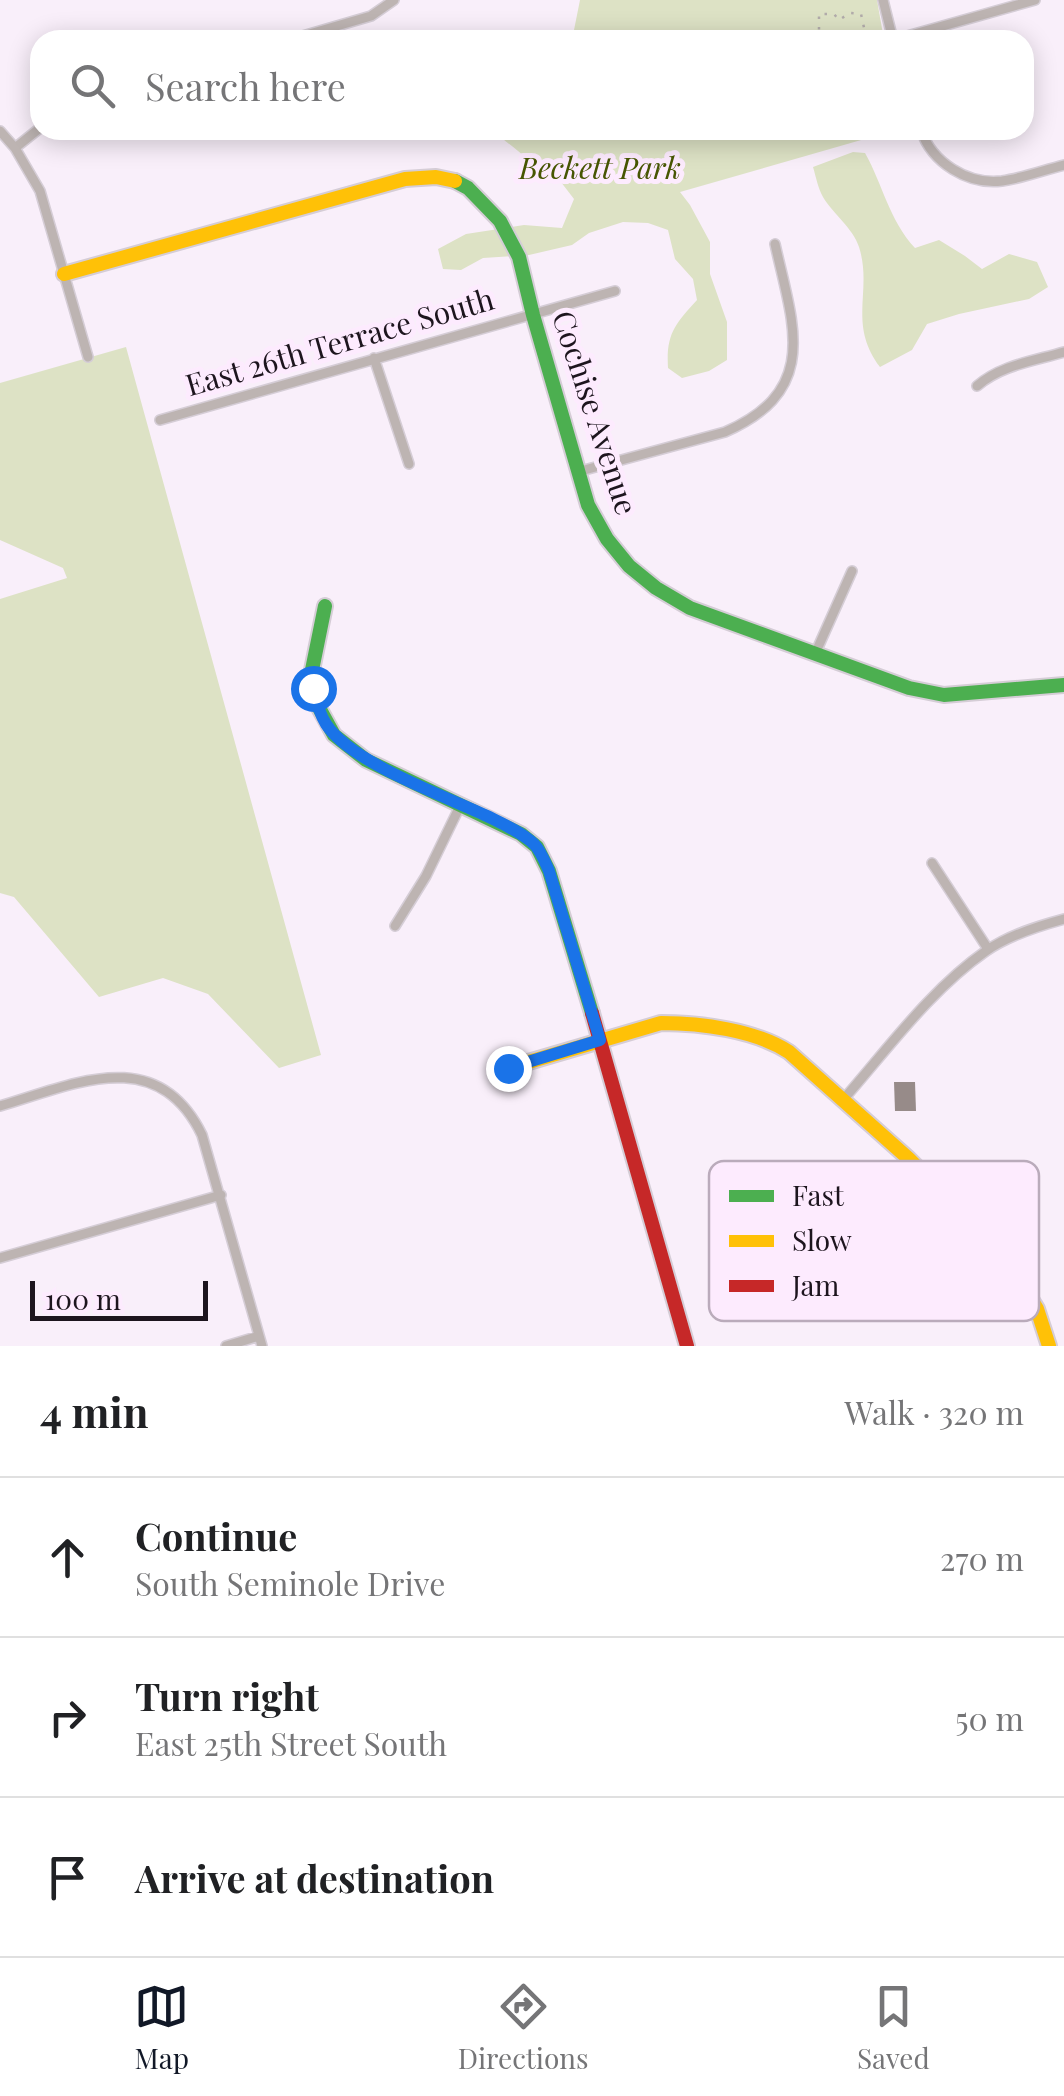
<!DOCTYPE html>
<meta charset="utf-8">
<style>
:root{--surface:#fff;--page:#f2f2f2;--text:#202124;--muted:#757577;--line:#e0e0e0;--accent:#111827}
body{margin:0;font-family:"Playfair Display",serif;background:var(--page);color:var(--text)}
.scale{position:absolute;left:30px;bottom:25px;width:178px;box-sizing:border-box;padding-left:10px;border:5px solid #1d151e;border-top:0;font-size:28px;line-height:35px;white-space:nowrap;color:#1d151e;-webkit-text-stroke:8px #fdebfe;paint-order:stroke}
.stop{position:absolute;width:30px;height:30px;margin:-22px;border:8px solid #1a73e8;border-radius:50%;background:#fff}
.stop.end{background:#1a73e8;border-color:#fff;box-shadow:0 2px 10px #0008}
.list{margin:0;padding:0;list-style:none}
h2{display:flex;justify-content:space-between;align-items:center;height:130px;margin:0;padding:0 40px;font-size:42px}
h2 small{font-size:32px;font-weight:400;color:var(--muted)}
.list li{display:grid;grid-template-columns:65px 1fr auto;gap:30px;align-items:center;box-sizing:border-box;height:160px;padding:0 40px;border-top:2px solid var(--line)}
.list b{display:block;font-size:38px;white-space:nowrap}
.list p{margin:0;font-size:32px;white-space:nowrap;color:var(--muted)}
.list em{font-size:32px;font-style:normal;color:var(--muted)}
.icon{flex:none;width:55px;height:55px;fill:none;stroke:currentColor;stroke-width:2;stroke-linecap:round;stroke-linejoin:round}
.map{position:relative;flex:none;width:1064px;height:1346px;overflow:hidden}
.search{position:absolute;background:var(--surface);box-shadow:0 5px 25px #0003;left:30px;right:30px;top:30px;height:110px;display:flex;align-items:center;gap:25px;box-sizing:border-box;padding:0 35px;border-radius:30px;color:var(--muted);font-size:38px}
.sheet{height:610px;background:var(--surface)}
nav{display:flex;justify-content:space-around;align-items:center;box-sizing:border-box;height:140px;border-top:2px solid var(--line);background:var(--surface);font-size:28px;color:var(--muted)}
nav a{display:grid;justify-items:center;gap:5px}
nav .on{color:var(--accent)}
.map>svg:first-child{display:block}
</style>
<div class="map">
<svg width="1064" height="1346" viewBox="0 0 1064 1346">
<rect width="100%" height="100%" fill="#f9effa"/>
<path fill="#dde2c5" d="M580,0H877L884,40H572Z
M493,130H896L680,192L690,205L710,242V274L727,322V360L709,371L682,378L668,368C666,334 675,324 697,300L693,279L675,259L668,230L648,223L623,222L589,233L572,245L529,255L483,258L461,270L443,269L438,249L466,234L524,225L562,228L574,199L554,173H540C527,155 508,145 493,130Z
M853,152L865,153C883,185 889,220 915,248L939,240L965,256L982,269L1009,254L1037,262L1048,287L1029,299L959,314L927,324L912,350L880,367C847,323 873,291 859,247C853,228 833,214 823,197C818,188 816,177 813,167Z
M126,347L321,1055L279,1068L208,994L163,978L99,997L14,897L0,893V599L67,578L63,568L0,540V383Z"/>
<path fill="#978b89" d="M894,1082H915L916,1111H895Z"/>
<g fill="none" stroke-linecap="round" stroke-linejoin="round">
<defs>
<path id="street" d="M883,0L893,40
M289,40L371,16L394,0
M893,40L1035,0
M921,130C932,163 968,185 1002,181C1023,178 1044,170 1064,165
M0,131L15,148L40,191L88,357
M15,148L40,128
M374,358L409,464
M977,386C1001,365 1034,361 1064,352
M160,420L615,291
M577,472L725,432C821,390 793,325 775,244
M815,654L852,571
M932,863L988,949
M395,926L426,876L461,804
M842,1101C887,1050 930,990 986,951C1009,935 1038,926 1064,919
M0,1106C74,1084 157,1043 202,1135L262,1346
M0,1258L221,1195
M226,1346L259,1336"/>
<path id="fast" d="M455,181L468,188L500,221L519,257L533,315L588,505L607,539L629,566L656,588L690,608L909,688L944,695L1064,685
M325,606L312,670L318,706L334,735L366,760L521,834L537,847L549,871L592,1013"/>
<path id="slow" d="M64,274L405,179L436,177L455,181
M508,1068L661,1023C701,1023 755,1030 789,1052L909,1159L1003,1253L1037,1309L1049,1346"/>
<path id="jam" d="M592,1013L687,1346"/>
</defs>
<use href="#street" stroke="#d5cdd6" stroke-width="12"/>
<use href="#fast" stroke="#d5cdd6" stroke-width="18"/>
<use href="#slow" stroke="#d5cdd6" stroke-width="18"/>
<use href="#jam" stroke="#d5cdd6" stroke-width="18"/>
<path stroke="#b2acab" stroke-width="2.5" stroke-dasharray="2.5 8" stroke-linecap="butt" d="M819,40V14H834L839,20L850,13L861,14L866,37L869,40"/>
<use href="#street" stroke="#bdb4b2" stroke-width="9"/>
<use href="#fast" stroke="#4caf50" stroke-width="14"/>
<use href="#slow" stroke="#ffc107" stroke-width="14"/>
<use href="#jam" stroke="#c62828" stroke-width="14"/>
</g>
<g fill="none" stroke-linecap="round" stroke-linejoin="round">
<path stroke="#1a73e8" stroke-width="12" d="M313,688C316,701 319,713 326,724C351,763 445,796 487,816C503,824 521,832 534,844C541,851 545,862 549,871L600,1040L508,1068"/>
</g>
<g text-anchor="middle" stroke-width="10" stroke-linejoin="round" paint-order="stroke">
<g font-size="30" font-style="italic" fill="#475603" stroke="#fdebfe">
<text x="600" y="179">Beckett Park</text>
</g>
<g font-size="30" fill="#1d151e" stroke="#fdebfe">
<text transform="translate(340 343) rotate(-16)" y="10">East 26th Terrace South</text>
<text transform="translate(594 413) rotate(72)" y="10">Cochise Avenue</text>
</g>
</g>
<rect x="709" y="1161" width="330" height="160" rx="15" fill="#fdebfe" stroke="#baabbb" stroke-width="2.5"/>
<rect x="729" y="1190" width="45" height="12" fill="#4caf50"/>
<rect x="729" y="1235" width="45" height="12" fill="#ffc107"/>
<rect x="729" y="1280" width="45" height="12" fill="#c62828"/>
<g font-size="28" fill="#1d151e">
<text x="792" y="1206">Fast</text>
<text x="792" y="1251">Slow</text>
<text x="792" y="1296">Jam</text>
</g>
</svg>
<div class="scale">100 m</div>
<div class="stop" style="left:313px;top:688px"></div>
<div class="stop end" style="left:508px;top:1068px"></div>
<div class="search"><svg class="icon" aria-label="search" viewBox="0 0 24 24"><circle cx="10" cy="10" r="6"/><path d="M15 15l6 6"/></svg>Search here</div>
</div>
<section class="sheet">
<h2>4 min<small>Walk · 320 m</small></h2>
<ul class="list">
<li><svg class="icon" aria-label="ahead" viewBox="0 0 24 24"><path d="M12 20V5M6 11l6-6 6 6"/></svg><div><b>Continue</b><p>South Seminole Drive</p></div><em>270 m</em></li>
<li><svg class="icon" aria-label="right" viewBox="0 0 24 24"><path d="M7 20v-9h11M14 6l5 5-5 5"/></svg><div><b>Turn right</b><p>East 25th Street South</p></div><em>50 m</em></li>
<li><svg class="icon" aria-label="arrive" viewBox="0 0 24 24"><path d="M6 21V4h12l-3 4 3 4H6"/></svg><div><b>Arrive at destination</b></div></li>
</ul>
</section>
<nav>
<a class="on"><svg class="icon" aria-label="map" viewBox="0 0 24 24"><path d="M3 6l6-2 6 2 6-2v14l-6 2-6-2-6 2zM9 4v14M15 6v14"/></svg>Map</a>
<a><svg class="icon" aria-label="directions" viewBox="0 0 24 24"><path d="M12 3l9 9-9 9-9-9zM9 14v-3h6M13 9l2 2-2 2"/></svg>Directions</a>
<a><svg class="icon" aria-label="saved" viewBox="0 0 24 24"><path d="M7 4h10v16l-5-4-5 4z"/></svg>Saved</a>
</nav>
